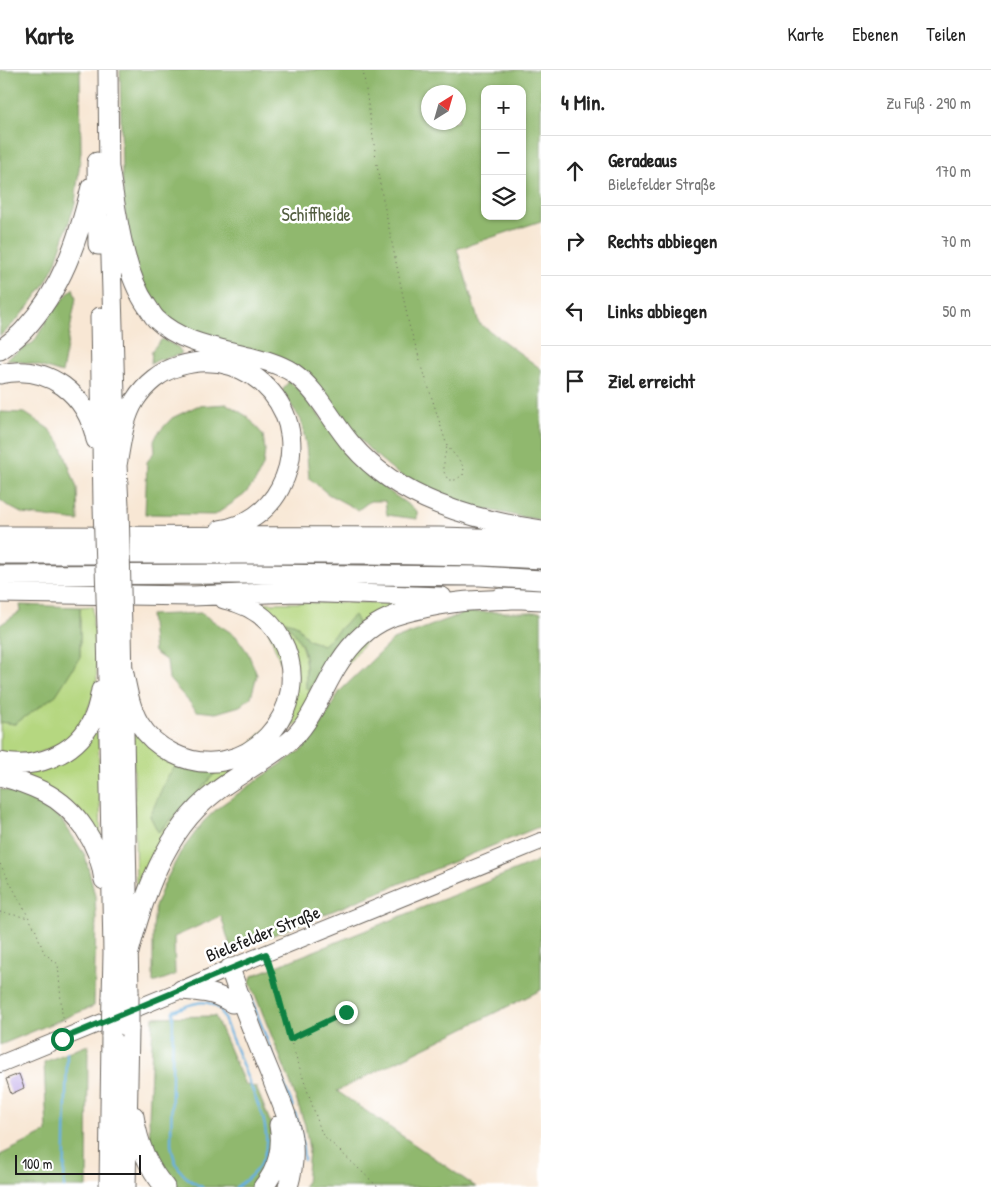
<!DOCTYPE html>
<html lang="de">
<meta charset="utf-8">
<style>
:root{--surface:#fff;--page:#f2f2f2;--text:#222;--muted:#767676;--line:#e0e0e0}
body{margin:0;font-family:"Patrick Hand",sans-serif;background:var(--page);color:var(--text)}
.controls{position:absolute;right:15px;top:15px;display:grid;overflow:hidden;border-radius:10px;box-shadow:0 1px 4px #0004}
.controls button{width:45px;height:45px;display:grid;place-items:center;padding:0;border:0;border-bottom:1px solid var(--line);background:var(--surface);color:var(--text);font:25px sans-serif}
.compass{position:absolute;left:421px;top:15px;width:45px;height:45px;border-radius:50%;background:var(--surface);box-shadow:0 1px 4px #0004;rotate:37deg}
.scale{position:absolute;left:15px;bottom:12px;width:126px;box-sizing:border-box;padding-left:5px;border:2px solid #1c1c1c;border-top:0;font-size:14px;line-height:18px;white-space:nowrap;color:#1c1c1c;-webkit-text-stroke:4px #fff;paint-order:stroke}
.stop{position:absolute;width:15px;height:15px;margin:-11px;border:4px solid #0b8043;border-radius:50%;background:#fff}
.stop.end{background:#0b8043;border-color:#fff;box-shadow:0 1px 5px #0008}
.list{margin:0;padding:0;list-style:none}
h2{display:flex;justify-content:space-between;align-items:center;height:65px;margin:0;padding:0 20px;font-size:21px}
h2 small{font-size:16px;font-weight:400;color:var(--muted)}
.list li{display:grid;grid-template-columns:32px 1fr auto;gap:15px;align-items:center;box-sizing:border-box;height:70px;padding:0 20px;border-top:1px solid var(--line)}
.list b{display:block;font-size:19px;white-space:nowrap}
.list p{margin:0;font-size:16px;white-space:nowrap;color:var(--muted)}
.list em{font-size:16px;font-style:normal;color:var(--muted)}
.icon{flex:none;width:28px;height:28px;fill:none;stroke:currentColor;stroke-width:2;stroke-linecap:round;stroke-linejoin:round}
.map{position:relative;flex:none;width:541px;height:1117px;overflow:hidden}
header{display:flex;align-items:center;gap:30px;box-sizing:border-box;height:70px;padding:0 25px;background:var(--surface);border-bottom:1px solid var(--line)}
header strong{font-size:24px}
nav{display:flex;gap:28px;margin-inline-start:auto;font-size:18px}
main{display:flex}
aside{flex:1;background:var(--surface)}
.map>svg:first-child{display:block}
</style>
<header>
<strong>Karte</strong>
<nav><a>Karte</a><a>Ebenen</a><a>Teilen</a></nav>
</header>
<main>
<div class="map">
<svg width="541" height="1117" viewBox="0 0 541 1117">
<rect width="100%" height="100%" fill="#fff"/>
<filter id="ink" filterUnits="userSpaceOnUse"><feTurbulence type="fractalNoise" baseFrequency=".02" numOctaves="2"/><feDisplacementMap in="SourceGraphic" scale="10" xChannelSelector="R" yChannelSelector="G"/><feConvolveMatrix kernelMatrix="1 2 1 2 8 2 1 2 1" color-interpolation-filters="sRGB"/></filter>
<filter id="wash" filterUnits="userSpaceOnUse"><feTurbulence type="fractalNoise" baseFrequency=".0096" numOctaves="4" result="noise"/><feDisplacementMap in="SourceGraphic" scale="20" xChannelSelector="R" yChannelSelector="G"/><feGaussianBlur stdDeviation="1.12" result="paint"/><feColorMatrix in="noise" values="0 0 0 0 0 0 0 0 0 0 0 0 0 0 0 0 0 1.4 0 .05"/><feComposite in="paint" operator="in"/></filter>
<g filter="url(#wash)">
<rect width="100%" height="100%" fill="#f8e7d4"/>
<path fill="#b5d780" stroke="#687a4e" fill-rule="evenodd" d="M418,532L388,544L302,650L232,702L141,820H136L133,659L226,697L295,631L258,533ZM353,546L359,555L332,584L310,619L306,618C306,600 307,583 297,567C294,562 289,557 285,551L296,554L308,570L323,575ZM175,697L195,701L215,703L197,724L159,762L150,746Z
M93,536V557L95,558L97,612L95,622L80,659L67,671L32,686L0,684V652L15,654L80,587V537Z
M98,657L101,771L14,699Z"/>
<path fill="#90b86e" stroke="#566a45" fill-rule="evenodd" d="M0,0H80L81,81L75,134L55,194L45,214L32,232L15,252L0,266Z
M120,0H541V151L457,179L479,253L541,299V450L517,446L466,435L425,420L397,403L372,382L357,366L317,314L183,258L161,244L148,225L136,197L125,144L122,106ZM485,19H522V146H485ZM428,22H458V52H428Z
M73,218L76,228L62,303L33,294L6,289L34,272L51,243Z
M162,269L178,277L182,283L179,285L158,290L151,294L152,280Z
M289,311L300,321L356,392L386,419L417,441V449L387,445L385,431H370L358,440L328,424L309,408L306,375L301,350L282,321Z
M227,334L248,347L263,365L265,380L263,396L255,412L244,425L215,445L145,444L147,392L155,381L154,371L158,363L172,348L197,336Z
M0,342L25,343L49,359L60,372L77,418L78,451L23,444L8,436L0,430Z
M20,535L80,537V587L56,625L15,654L0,652V555L21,541Z
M467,542H541V756L232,882L221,846L174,867L175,905L153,913V859L155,837L164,814L180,783L204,751L220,736L303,679L317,661L340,621L393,570Z
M201,543L236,566L248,583L257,605L251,627L240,636L216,643L197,641L169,609L167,591L154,582L150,545Z
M354,545L359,555L332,584L310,619L306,618C306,605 307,591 303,578C299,568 291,559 285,551L296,554L308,570L323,575Z
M175,697L195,701L216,702L197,724L158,762L150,746L167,707Z
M0,719L26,726L41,734L61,749L85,785L95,826L96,848L94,936L0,975Z
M541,790V920L337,1021L476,1117H303L306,1113L309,1080L305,1055L289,1009L250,912L252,906Z
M215,946L245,1015L256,1017L271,1054L272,1086L259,1109L251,1117H175L168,1110L150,1075L149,1047L153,947Z
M88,975L87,1117H0V1085L47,1062L44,992Z"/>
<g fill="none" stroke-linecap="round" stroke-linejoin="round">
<path stroke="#67b1df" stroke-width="2.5" d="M247,918L293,1037
M295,1043C301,1058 303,1073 304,1090
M64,1117L67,982
M202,1117C182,1108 174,1096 171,1074L173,941C191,935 206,925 221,941L263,1047C271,1080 266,1098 236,1117"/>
</g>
<g id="blocks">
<path fill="#bda7e9" d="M19,1004L24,1018L11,1024L6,1009Z"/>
</g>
</g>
<g filter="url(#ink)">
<use href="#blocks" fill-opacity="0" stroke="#69635c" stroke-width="1"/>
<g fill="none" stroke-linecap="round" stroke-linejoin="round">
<defs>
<path id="primary" d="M0,994L181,920L230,898L541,771"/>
<path id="highway" d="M108,0L109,111
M97,92L98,175
M109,98C117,141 122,200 147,236C150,240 152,245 156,249C181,273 217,278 249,286C264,290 279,294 292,302C318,320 331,351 352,375C398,429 473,450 541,460
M110,154L117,395L119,436
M100,247L103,436
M0,280C8,274 17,268 24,260C62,219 78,170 91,117
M0,304C48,293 87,324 96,370
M117,395C121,374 123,349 135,330C145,314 161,301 179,296C254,273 317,349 280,418C268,441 246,456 220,460
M0,466L439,467L515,469L541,471
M0,484H364L484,486L541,489
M0,505L247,504L480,506L541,510
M0,523L192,526L297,522L442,527
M500,528L541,530
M107,558L113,883L112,928
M122,560L129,922
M122,594C126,612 129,637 139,653C147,666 158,676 172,683C244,720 319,639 281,569C269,547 248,534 224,529
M0,692C34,700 74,685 91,653C97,643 99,631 101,620
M0,706C15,710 30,715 44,722C77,739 99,773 104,810
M128,886C143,828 164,762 213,724C234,707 258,695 279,679C284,675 289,672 294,667C313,648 324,616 339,593C351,574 368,557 389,548C402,542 416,540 429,537C439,535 449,533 459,532C477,530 495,530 512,529
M230,898C242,935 256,970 271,1006C278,1026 289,1046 292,1068C295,1085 293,1100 288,1117
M181,920C202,922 212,921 232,933
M134,1046C138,1072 147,1097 165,1117
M109,1117L111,966
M126,1117L129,959
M263,1117C278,1100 283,1077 279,1055"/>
</defs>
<use href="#primary" stroke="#69635c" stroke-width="18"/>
<use href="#highway" stroke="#69635c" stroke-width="21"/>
<path stroke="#69635c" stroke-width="1" stroke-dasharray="1 4" stroke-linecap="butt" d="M363,0L380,115L409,255L447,376L459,390L464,398L463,405L455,410H448L444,402V389L447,376
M0,794L36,861L44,883L58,894L62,943L65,953
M0,842L29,848
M270,897L290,969L322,1064L378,1117
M291,968L346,942"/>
<use href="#primary" stroke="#fff" stroke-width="16"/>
<use href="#highway" stroke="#fff" stroke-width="19"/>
<defs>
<path id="highway-bridge" d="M103,436L107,558
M119,436L122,560
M129,922V959
M111,966L112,928"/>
</defs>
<use href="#highway-bridge" stroke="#69635c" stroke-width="21" stroke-linecap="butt"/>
<use href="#highway-bridge" stroke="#fff" stroke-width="19"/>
</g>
</g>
<g fill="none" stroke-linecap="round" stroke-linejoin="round" filter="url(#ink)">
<path stroke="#0b8043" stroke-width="6" d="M62,969L266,884L274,909L290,969L346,942"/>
</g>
<g text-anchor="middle" stroke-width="5" stroke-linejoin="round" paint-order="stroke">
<g font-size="18" fill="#525d3f" stroke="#fff">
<text x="316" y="151">Schiffheide</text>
</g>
<g font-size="18" fill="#1c1c1c" stroke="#fff">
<text transform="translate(263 864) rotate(-22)" y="6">Bielefelder Straße</text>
</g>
</g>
</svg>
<div class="controls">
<button>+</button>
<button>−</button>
<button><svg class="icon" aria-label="layers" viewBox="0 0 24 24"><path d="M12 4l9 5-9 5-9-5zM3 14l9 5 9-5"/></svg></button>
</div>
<svg class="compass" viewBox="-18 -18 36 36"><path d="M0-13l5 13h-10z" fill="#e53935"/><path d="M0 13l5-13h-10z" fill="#767676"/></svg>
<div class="scale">100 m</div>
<div class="stop" style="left:62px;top:969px"></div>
<div class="stop end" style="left:346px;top:942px"></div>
</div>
<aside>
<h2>4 Min.<small>Zu Fuß · 290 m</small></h2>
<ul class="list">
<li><svg class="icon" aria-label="ahead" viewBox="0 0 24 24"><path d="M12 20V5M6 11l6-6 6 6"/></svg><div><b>Geradeaus</b><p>Bielefelder Straße</p></div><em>170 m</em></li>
<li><svg class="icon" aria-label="right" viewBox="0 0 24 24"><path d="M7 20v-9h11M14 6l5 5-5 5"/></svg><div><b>Rechts abbiegen</b></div><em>70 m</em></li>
<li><svg class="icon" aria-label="left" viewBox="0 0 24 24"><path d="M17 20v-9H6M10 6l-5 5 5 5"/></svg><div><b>Links abbiegen</b></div><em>50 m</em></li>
<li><svg class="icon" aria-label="arrive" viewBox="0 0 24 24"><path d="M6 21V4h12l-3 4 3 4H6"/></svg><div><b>Ziel erreicht</b></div></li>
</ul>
</aside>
</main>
